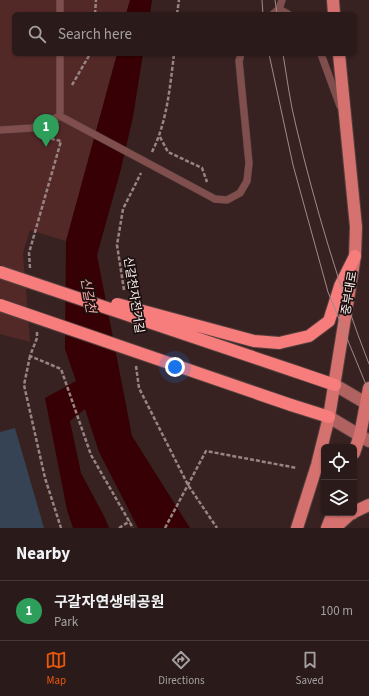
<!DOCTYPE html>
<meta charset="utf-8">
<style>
:root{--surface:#2a1a19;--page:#322322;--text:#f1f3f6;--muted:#a5a1a2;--line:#463838;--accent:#ea580c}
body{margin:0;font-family:"Source Sans 3","Noto Sans KR",sans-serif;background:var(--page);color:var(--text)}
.controls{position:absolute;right:12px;bottom:12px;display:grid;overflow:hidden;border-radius:6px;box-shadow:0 1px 3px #0004}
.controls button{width:36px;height:36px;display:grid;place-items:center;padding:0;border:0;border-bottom:1px solid var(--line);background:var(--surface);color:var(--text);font:20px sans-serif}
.you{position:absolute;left:175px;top:367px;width:14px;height:14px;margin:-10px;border:3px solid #fff;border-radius:50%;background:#1a73e8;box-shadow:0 0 0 6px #1a73e833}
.badge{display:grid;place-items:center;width:26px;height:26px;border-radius:50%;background:var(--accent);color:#fff;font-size:13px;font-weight:700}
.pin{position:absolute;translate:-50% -33px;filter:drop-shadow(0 1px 2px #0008)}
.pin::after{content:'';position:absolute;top:21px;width:14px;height:12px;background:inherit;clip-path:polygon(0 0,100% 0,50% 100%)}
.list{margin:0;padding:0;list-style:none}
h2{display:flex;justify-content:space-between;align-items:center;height:52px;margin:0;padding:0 16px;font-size:17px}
h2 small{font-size:13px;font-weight:400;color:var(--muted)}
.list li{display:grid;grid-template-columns:26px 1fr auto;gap:12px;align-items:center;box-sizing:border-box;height:60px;padding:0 16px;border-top:1px solid var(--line)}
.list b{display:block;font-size:15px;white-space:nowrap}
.list p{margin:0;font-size:13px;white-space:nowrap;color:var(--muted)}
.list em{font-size:13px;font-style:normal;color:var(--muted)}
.icon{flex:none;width:22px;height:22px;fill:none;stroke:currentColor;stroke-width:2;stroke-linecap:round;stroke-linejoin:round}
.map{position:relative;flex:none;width:369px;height:528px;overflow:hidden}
.search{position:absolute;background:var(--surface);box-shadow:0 1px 3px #0004;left:12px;right:12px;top:12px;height:44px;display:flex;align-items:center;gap:10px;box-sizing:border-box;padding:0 14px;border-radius:6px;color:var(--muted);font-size:15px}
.sheet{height:112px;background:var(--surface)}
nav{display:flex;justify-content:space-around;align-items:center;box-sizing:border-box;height:56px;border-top:1px solid var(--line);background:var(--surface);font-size:11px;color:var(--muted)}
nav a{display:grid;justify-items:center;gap:2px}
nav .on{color:var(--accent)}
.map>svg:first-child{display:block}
</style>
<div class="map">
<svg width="369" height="528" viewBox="0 0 369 528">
<rect width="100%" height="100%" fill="#382221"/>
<path fill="#532928" d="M0,0H130L126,14H14V54H117L66,241L30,230L23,253L30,342L0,334Z"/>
<path fill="#360004" d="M130,0H152L150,14H126Z
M117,54H143L133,117L121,169L97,255L132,436L190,528H138L99,452L85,409L70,421L81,473L105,518L109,528H73L67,510L45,398L76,381L65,349L66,241Z"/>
<path fill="#354354" d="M15,428L44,528H0V432Z"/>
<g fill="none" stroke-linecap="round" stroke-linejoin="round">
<defs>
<path id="lane" d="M279,9L288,14
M60,14V0
M273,14L279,9L282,0
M321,54L340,106
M0,130L32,128L60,116V54
M215,199L227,200L240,193L247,181L249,163L239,61L241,54"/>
<path id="secondary" d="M335,385L369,405
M329,417L369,441"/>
<path id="primary" d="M333,0L334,14
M354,453L360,435L369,388
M354,512L369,505
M297,528L317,465L329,417L355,256L356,227L339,54
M327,528L333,513
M335,528L349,515L353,513"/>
<path id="highway" d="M279,343L309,336L329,321L340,286L355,256
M297,372L335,385
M291,405L329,417"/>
</defs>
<use href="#lane" stroke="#543f3d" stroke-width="8"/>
<use href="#secondary" stroke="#543f3d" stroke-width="14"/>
<use href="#primary" stroke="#543f3d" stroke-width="14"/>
<use href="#highway" stroke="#543f3d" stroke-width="14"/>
<path stroke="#978483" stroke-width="2.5" stroke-dasharray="4 2" stroke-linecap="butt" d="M95,14L96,0
M177,14L179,0
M72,85L90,54
M160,137L168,152L202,168L207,182
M152,152C167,122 170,87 174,54
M30,268L29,253L61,141L43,137
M124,290L117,245L123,209L141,173
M37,332V338L30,356L61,369L91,455L133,528
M30,356L24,385L45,478L61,528
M136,366L139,388L188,485L217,528
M119,528L130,521
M165,528L206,451L297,468"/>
<use href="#lane" stroke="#804f4d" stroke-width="7"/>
<use href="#secondary" stroke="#b06260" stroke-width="12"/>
<use href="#primary" stroke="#d5716e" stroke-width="12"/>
<use href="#highway" stroke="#f67d7c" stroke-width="12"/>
<path stroke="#9e8b8a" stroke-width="1" d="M262,0L263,14
M275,0L277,14
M269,54L293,165L328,292L369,392
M283,54C287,78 290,102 296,126C315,206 339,287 369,364"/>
<defs>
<path id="lane-bridge" d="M60,116L215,199"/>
<path id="highway-bridge" d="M0,272L297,372
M117,304L254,341L279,343
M0,305L291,405"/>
</defs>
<use href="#lane-bridge" stroke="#543f3d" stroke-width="8" stroke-linecap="butt"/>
<use href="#highway-bridge" stroke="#543f3d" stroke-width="14" stroke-linecap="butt"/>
<use href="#lane-bridge" stroke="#804f4d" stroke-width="7"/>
<use href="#highway-bridge" stroke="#f67d7c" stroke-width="12"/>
</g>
<g text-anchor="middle" stroke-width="3.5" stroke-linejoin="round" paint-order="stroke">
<g font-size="12" fill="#fdeeec" stroke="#190f0e">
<text transform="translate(349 293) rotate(-81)" y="4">중부대로</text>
<text transform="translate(134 295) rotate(81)" y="4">신갈천자전거길</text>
</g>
<g font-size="13" font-style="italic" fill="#f8a8a4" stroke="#190f0e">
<text transform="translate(89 295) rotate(80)" y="5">신갈천</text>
</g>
</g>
</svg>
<div class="controls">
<button><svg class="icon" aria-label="locate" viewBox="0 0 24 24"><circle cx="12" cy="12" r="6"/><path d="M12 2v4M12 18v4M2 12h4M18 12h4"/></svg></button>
<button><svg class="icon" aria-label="layers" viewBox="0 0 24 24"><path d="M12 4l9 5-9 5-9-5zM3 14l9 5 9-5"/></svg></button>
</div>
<div class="you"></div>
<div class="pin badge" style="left:46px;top:147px;background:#2e9e5b">1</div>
<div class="search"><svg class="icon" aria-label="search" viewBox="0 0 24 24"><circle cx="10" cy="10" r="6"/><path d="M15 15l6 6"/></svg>Search here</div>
</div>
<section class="sheet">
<h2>Nearby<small></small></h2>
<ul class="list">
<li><span class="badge" style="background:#2e9e5b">1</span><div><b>구갈자연생태공원</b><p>Park</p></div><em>100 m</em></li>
</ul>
</section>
<nav>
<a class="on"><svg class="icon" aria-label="map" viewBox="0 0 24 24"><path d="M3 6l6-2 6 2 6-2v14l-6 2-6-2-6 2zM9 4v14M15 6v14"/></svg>Map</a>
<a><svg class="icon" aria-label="directions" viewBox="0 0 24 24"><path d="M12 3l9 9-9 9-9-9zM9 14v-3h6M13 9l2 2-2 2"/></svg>Directions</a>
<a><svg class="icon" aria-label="saved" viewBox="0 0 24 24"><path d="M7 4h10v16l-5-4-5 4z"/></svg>Saved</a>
</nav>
